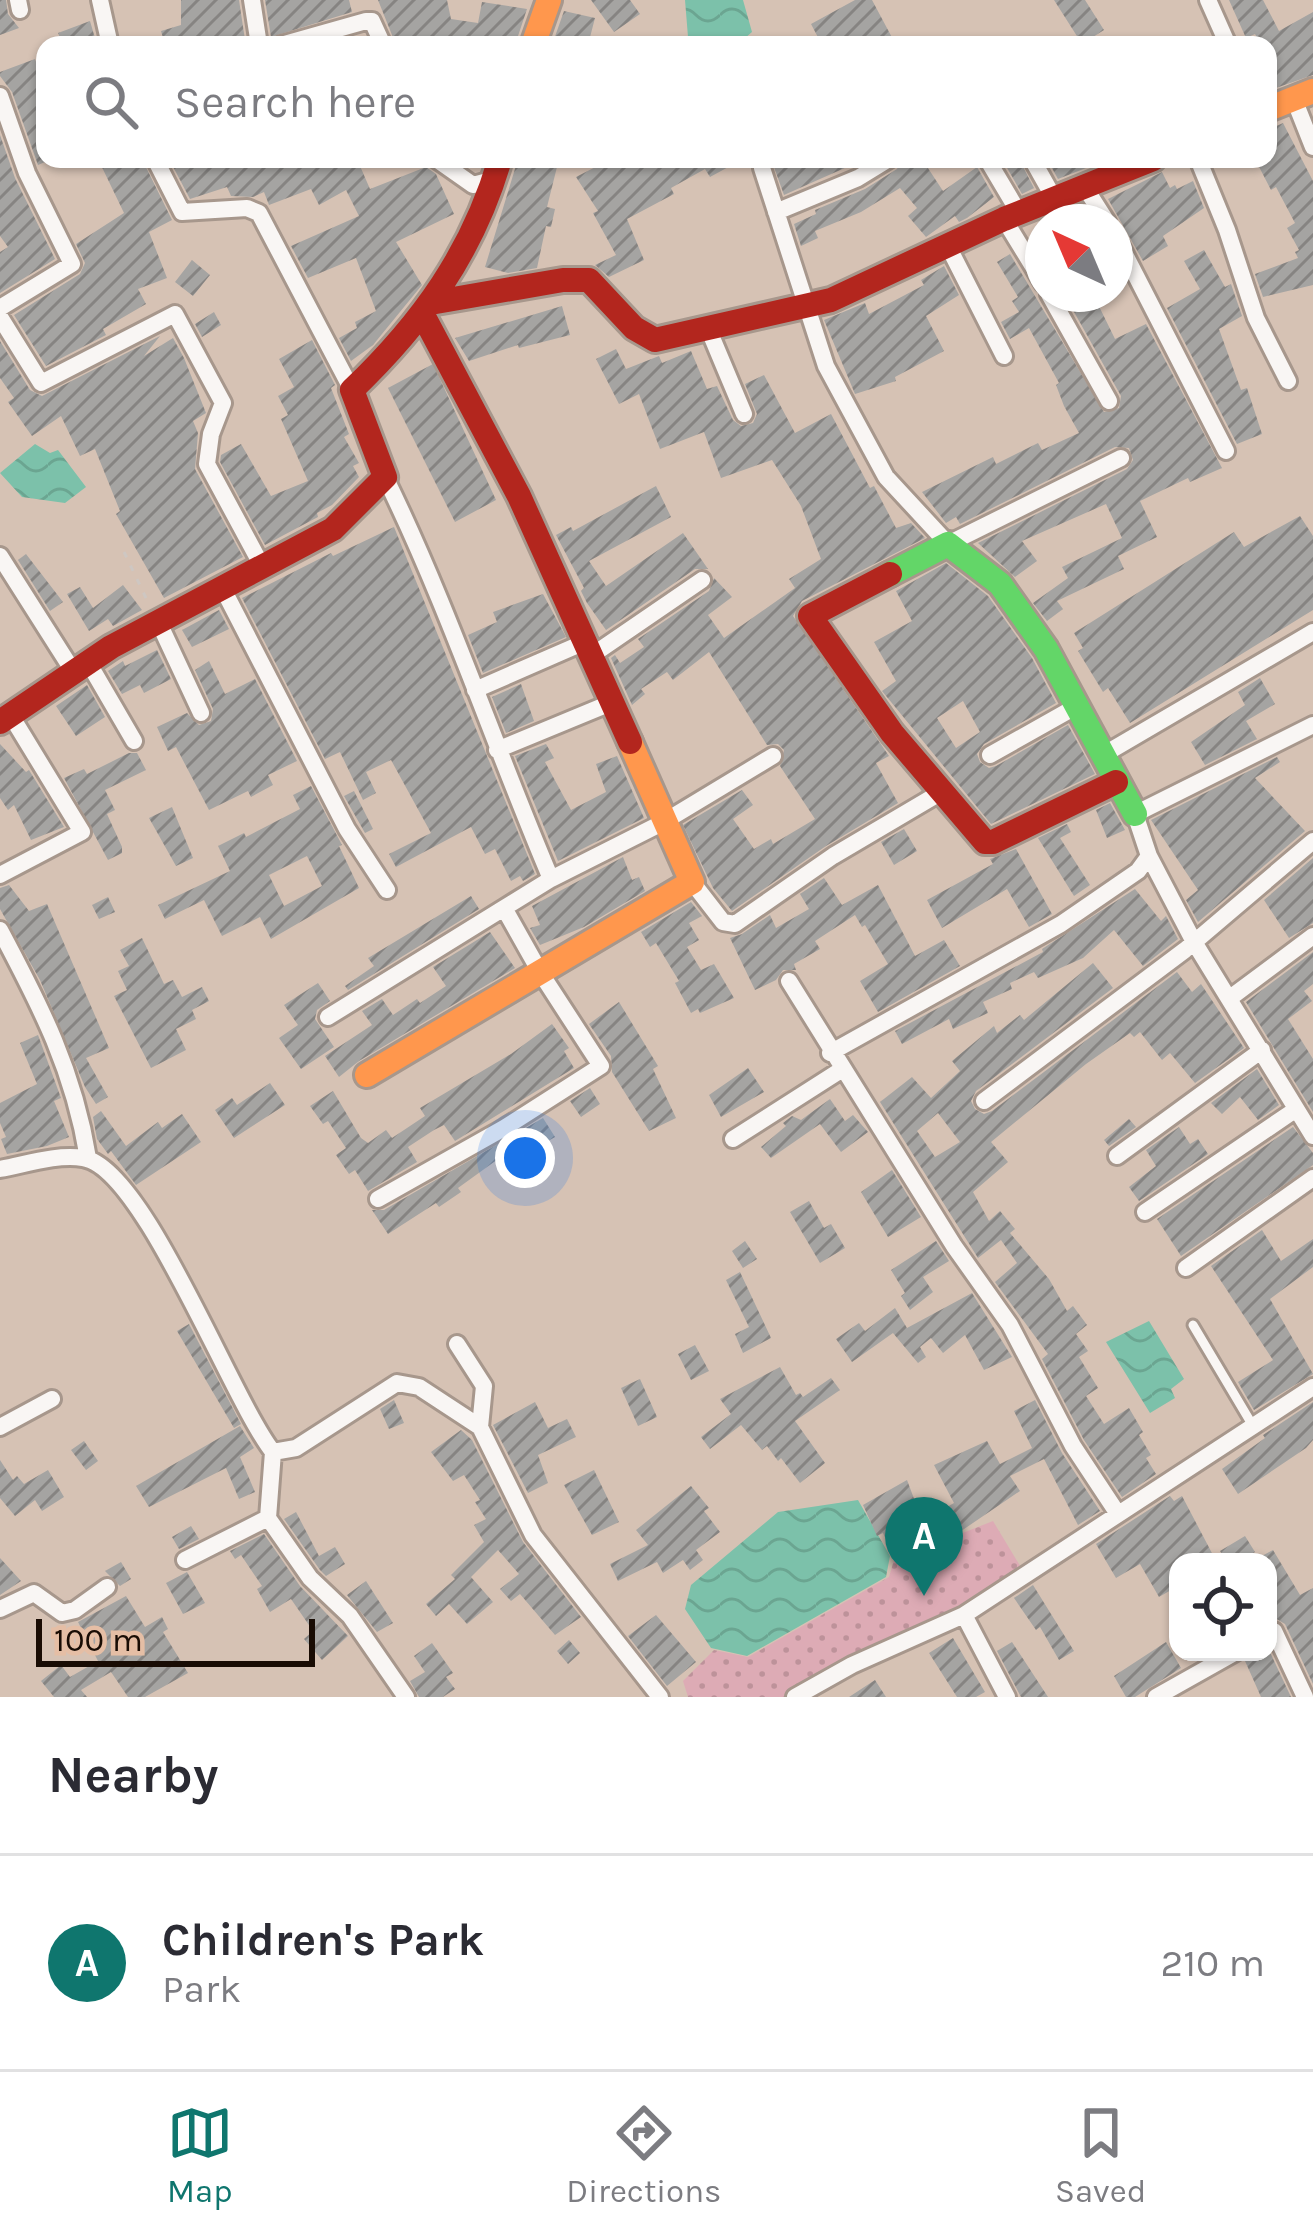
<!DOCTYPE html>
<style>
:root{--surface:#fff;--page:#f7f7f7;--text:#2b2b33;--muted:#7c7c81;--line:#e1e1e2;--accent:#0f766e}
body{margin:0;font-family:Karla,sans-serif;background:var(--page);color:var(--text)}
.controls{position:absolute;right:36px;bottom:36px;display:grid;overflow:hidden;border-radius:24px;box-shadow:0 3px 9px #0004}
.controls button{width:108px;height:108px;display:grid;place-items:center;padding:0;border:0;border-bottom:3px solid var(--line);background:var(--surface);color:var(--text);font:60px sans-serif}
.compass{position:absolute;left:1025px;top:204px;width:108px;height:108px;border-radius:50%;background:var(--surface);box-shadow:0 3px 9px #0004;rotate:316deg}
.scale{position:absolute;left:36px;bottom:30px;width:279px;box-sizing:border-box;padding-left:12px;border:6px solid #190c04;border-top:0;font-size:33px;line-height:42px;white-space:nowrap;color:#190c04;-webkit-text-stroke:9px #e5bea5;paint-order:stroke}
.you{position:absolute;left:525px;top:1158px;width:42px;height:42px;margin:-30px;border:9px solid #fff;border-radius:50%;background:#1a73e8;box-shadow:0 0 0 18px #1a73e833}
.badge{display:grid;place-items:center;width:78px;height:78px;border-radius:50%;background:var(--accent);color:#fff;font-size:39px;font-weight:700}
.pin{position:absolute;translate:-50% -99px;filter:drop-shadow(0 3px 6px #0008)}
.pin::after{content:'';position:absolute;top:63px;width:42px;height:36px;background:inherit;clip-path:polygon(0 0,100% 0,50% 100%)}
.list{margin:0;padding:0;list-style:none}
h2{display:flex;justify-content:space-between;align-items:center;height:156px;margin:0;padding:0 48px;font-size:51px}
h2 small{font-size:39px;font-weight:400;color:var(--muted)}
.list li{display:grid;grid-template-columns:78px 1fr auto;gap:36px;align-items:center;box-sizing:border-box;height:216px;padding:0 48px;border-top:3px solid var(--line)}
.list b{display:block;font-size:45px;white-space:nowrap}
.list p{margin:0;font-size:39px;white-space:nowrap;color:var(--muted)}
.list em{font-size:39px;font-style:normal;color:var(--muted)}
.icon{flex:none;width:66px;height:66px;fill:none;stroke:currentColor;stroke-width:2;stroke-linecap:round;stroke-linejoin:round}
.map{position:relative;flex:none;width:1313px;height:1697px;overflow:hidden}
.search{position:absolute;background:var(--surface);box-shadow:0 3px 9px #0004;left:36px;right:36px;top:36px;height:132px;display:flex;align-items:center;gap:30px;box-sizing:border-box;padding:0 42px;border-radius:24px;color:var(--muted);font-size:45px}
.sheet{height:372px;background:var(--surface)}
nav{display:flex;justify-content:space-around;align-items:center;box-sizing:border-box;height:168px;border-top:3px solid var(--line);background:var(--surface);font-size:33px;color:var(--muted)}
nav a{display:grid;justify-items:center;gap:6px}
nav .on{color:var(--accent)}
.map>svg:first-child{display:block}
</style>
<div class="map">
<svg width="1313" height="1697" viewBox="0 0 1313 1697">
<defs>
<pattern id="green-dots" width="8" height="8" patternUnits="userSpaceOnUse" patternTransform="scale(3)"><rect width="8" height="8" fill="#ddabb5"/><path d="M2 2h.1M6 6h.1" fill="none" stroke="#bd929a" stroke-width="1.8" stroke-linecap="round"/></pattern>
<pattern id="water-waves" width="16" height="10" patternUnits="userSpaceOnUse" patternTransform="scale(3)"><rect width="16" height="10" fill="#7cc1aa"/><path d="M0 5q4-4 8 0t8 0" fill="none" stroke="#6ba591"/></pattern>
<pattern id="building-hatch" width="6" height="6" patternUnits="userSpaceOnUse" patternTransform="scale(3)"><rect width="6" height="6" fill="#a5a4a2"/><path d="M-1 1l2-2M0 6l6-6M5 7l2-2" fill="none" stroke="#868482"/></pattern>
</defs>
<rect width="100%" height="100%" fill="#d6c2b4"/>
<path fill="url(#green-dots)" d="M993,1521L1022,1569L1018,1578L789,1697H688L683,1681L714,1650L748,1657L889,1577L894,1560Z"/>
<path fill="url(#water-waves)" d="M685,0H743L752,32L737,45H693L688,37Z
M35,444L50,453L58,450L86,487L65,503L22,497L0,473Z
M1149,1321L1184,1379L1171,1389L1175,1398L1150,1413L1106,1342Z
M858,1500L890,1556L886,1577L747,1656L711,1648L685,1609L691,1585L778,1512Z"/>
<path fill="url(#building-hatch)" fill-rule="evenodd" d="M0,0H6L8,14L19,28L0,35Z
M181,0H239L245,40L222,45H165L161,31L181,25Z
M265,0H349L352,12L271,37Z
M378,0H447L451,19L478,23L482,2L527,9L515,45L455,41V45H396Z
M591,0H630L640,14L614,32Z
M855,0H872L896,45H822L811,24Z
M1054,0H1085L1104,30L1082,44Z
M1229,0H1263L1279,31L1313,12V75L1273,89L1268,81V45H1261L1255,34L1246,38Z
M564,11L595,18L588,45H552Z
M90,21L97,45H63L58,33Z
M35,59L45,86V162L38,165L12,92L0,76V72Z
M1283,123L1313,181V285L1263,297L1255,274L1298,258L1295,252L1299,250L1287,228L1295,223L1276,187L1271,190L1255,159H1268V130Z
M0,135L15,178L55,259L0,293V252L8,247L0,236Z
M98,159H142L172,220L149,232L167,278L138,289L146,304L103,329L106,335L46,366L14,315L80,274L85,263L76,244L124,213Z
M169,159H281L283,164L295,159H357L370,189L426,167L436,174L454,214L396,242L422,285L373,345L351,361L339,338L357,328L355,322L376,311L356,258L308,278L291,246L359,216L346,190L319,205L311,189L269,205L264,192L253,197L231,196L227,187L190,199Z
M518,159H559L547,207L555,209L551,227L546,226L537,268L508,273L485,267Z
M611,159H743L710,177L705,169L671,188L674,194L627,219L644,260L609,277L595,265L616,255L593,213L598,211L576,177Z
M771,159H865L784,195Z
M902,159H922L943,191L977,167L994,197L967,218L959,222L955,216L926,237L908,216L917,208L900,188L861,212L815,231L818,238L801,246L794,224L816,214L815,210L865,189L897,169Z
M1014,159H1019L1034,188L1022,194L1006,166Z
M1047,159H1109L1058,179Z
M1162,172L1170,188L1175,185L1177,189L1193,181L1204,208L1163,236L1168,246L1143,261L1108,199Z
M1204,250L1225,287L1231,284L1242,316L1219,329L1241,390L1247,388L1262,434L1237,444L1167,308L1200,289L1184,261Z
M1010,254L1104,412L1119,408L1121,396L1064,294H1093L1115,339L1146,324L1222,468L1190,482L1188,478L1140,501L1157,537L1118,556L1124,569L1057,601L1063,609L1047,621L1033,603L1068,578L1062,567L1122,538L1106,504L1022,541L1037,561L1015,577L978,543L1127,469L1133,460L1129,448L1115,447L960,524L956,517L946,523L922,492L993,457L996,464L1038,443L1042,450L1079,433L1064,406L1056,385L1059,383L1029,328L1010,339L1001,322L1019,312L1012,301L1018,297L997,262Z
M192,260L210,275L193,296L175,282Z
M944,266L959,295L926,316L944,351L895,377L896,381L855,394L824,320L865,303L869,314L924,285L921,280Z
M562,306L570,335L519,348L518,345L469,361L455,338Z
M214,312L221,325L202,337L195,324Z
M160,336L144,356L173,338L184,358L206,413L193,421L198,433L195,469L243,557L164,598L116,514L120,511L95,449L80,456L61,416L32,436L8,402L14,398L0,378V341L30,390L42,396Z
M312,340L335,385L331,388L349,434L344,437L359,463L353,466L359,477L332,505L317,513L318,517L265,545L220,462L221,455L241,444L271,496L308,481L281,419L288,415L278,396L294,387L279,359Z
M616,349L626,369L659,356L662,363L691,351L707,389L717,386L733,420L741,426L753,423L757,414L745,384L764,375L795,433L831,414L870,488L874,486L896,528L911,523L925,538L802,601L793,616L889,756L876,763L898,803L826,846L732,911L713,888L683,825L742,790L753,805L733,819L754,849L771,839L773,844L815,819L780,766L784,750L778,744L767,745L709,652L673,680L667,672L641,689L645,694L632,705L611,658L615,655L620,663L644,647L638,639L709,591L714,578L732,597L708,615L724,638L795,588L789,579L821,559L801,506L772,460L721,478L704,432L660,449L639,394L619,404L596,359Z
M433,364L496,500L455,522L388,388Z
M656,486L671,517L589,561L606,586L683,533L708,569H695L606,630L587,603L581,591L584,588L556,535L571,527L573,531Z
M1300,516L1313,536V610L1130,723L1108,688L1103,692L1078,651L1083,648L1074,633L1234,532L1244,547Z
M394,527L535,874L523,881L520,876L511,881L495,849L485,854L471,827L396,867L389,854L431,833L391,760L366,772L376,793L363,800L340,752L325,759L242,598L331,553L333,556Z
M26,554L63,602L50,611L18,560Z
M946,563L988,596L1032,658L1056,703L984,744L977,754L980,762L989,768L996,766L1068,725L1095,774L991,824L882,691L896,681L874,642L912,621L896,591ZM963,701L980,732L956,748L937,718Z
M123,585L142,610L113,626L108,619L89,631L67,594L80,587L93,608Z
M543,594L566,637L483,673L468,635L497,622L493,612Z
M219,610L229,629L192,647L182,630Z
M157,650L171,679L144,693L140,685L122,694L108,671L123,661L125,666Z
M209,661L225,694L255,679L297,761L268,775L273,785L251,797L248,791L209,810L176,747L168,751L157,727L187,713L199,725L211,721L213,709L195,670Z
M1260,678L1275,704L1246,721L1257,739L1205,765L1191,742L1245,705L1238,692Z
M521,684L534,721L506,733L492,697Z
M87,685L105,717L76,736L56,706Z
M0,744L26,772L29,770L64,827L31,840L14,805L8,810L0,798Z
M546,744L554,758L545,762L571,810L606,792L596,764L617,756L644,818L558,861L515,756Z
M129,753H137L146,770L105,790L115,810L107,814L122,847V853L108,860L64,778L84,769L87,774Z
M1277,757L1280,762L1255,778L1305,831L1198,922L1186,900L1198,890L1151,820Z
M311,786L342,845L339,846L359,888L271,939L260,917L222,936L204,900L165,919L158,905L230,871L218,846L244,833L246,837L300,809L293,795ZM307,856L322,886L284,906L269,875Z
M354,791L373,829L365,833L344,796Z
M1110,803L1125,830L1107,838L1096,810Z
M172,807L193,858L176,866L149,818Z
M1067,824L1071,832L1060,838L1090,885L1074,896L1038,838Z
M904,829L917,851L894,865L881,842Z
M1016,849L1052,914L1029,927L1007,889L942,928L927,900L993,864L990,859Z
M623,857L632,880L639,877L645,891L584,927L540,945L530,928L540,925L532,906Z
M1313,858V923L1289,938L1264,900Z
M824,878L842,905L878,885L915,956L944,940L960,966L878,1012L860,981L888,964L865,925L862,927L855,915L815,941L820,949L794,964L796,970H783L776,980L755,990L730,938L742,934L770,915L776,928L809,909L800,894Z
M9,885L29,911L47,904L109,1048L86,1058L108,1097L96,1104L85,1087L40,980L0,909V888Z
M1135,889L1161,921L1166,916L1178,939L1143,966L1114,930L1083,958L1038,978L1034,972L1010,983L1012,989L983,1002L988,1013L953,1029L949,1019L902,1044L895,1031L1043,952L1042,949Z
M471,896L479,909L348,990L345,986L374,966L368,958Z
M108,897L115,912L99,919L92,905Z
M691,902L702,916L689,923L699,940L687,947L701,970L714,964L734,998L700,1013L698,1009L691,1013L675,983L679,981L656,943L650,947L641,932Z
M490,932L515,968L359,1061L339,1077L325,1056L372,1025L362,1011L382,999L393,1015L417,999L420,1003L446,986L433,967Z
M142,938L164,984L173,980L182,997L202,987L209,1001L192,1010L196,1019L176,1029L186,1050L151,1068L114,996L127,990L118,971L129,966L120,950Z
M1313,952V984L1304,991L1312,1001L1288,1019L1313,1059V1112L1246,1002Z
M1093,963L1113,988L976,1091L971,1101L975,1109L984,1114L992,1111L1177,972L1192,992L1201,984L1244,1048L1195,1083L1170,1053L1162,1060L1140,1032L1134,1037L1130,1033L1086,1064L991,1142L1008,1162L973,1192L989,1221L1000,1211L1015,1229L1010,1233L1049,1279L1067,1311L1073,1306L1087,1325L1076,1334L1088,1351L1079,1357L1098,1388L1086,1396L1104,1424L1129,1408L1143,1432L1139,1435L1151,1455L1146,1458L1156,1474L1122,1497L1084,1440L1042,1359L1048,1354L995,1282L1017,1263L1001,1240L978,1258L880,1102L912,1077L931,1098L960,1071L952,1061L994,1026L997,1033L1020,1015L1024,1020ZM938,1113L960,1142L935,1157L917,1131Z
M318,983L330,1001L317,1010L315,1019L334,1047L301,1069L279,1038L298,1025L284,1005Z
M619,1002L658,1066L653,1069L676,1118L649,1131L612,1072L611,1056L589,1024Z
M552,1024L569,1048L564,1051L574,1068L455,1141L444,1125L434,1130L408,1147L417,1162L368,1191L355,1170L349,1174L336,1155L346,1148L328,1121L323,1124L310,1106L333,1091L361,1138L368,1143L386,1130L392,1138L425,1116L420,1108L511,1054Z
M38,1035L61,1098L54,1101L69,1137L47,1146L7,1154L1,1139L6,1137L0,1123V1103L37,1084L20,1043Z
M748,1068L764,1092L721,1117L709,1095Z
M1257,1069L1279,1105L1258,1120L1240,1097L1222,1114L1211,1103Z
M270,1083L285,1105L234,1138L215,1110L232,1098L237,1105Z
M590,1088L600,1104L581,1117L570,1101Z
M830,1099L845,1121L853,1115L868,1132L841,1152L820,1124L771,1158L761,1147L786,1126L783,1123L792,1116L801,1120Z
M101,1111L126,1146L158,1122L162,1128L182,1114L201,1142L136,1185L111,1151L108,1154L97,1139L93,1117Z
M543,1118L555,1137L511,1163L505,1154L458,1188L461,1192L439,1207L436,1203L388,1234L372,1210H384Z
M1129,1119L1136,1127L1109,1146L1104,1140Z
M1179,1127L1190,1144L1198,1139L1208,1154L1139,1201L1129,1187L1156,1166L1146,1150Z
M1293,1127L1313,1153V1165L1181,1256L1157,1219Z
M892,1170L921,1217L888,1237L861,1192Z
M809,1201L824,1228L831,1224L845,1248L820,1263L790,1212Z
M1262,1230L1281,1261L1313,1239V1267L1270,1299L1313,1374L1254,1410L1238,1382L1273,1360L1211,1266Z
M745,1241L757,1259L743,1268L732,1251Z
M936,1241L949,1261L923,1277L933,1292L910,1310L901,1296L905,1293L891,1270Z
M740,1272L771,1338L743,1353L735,1334L749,1327L726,1280Z
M972,1293L1012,1357L984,1370L965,1335L943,1353L931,1338L920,1347L926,1357L918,1363L893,1333L852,1362L836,1339L859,1323L865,1331L895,1308L907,1328Z
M189,1324L241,1424L234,1428L177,1331Z
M695,1345L709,1371L691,1380L678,1354Z
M780,1367L796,1395L800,1393L803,1397L831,1378L840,1390L795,1421L825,1463L800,1483L781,1458L778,1461L767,1446L762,1450L741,1425L710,1449L701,1437L731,1414L720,1399Z
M640,1379L657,1417L638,1426L621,1388Z
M394,1400L404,1423L389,1429L380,1409Z
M1035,1400L1062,1453L1100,1511L1078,1525L1044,1459L1010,1476L1020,1491L945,1542L931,1516L954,1503L934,1465L987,1441L1000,1464L1032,1448L1014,1411Z
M535,1402L548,1428L567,1419L576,1437L538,1455L548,1483L528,1493L493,1425Z
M1313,1402V1440L1306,1448L1238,1494L1222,1469L1265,1438L1263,1435Z
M240,1426L254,1448L240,1457L255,1492L239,1499L226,1468L149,1507L136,1486Z
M461,1430L472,1440L523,1542L581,1617L555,1635L520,1594L511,1601L500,1589L519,1574L498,1550L471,1577L493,1602L467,1624L449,1604L436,1616L426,1604L455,1579L451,1575L484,1542L474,1525L486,1519L475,1502L480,1500L464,1475L453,1481L431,1452Z
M84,1441L98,1461L86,1470L71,1450Z
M0,1460L13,1480L17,1476L24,1484L48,1470L64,1497L42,1511L35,1500L15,1516L0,1498Z
M594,1470L619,1522L592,1535L564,1485Z
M907,1480L919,1512L901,1519L912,1546L893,1555L883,1533L877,1536L863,1505Z
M691,1486L709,1508L704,1511L720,1532L696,1550L703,1560L690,1570L683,1560L663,1573L657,1562L618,1581L610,1564L648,1545L636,1530Z
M1170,1496L1174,1501L1182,1496L1214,1557L1205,1562H1178V1586L1159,1597L1140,1564L1116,1578L1096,1544Z
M296,1512L319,1556L335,1547L345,1564L326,1576L320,1570L284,1519Z
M191,1526L199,1539L179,1549L172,1537Z
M264,1534L300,1586L348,1636L322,1660L304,1639L313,1631L291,1599L270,1612L257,1589L262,1586L241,1555L235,1559L230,1551Z
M1245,1536L1255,1552L1239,1562H1227L1220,1551Z
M1273,1550L1300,1595L1313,1588V1684L1285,1624L1275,1618L1268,1620V1562L1260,1557Z
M0,1558L21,1581L0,1595Z
M121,1562L131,1579L120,1586L105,1571Z
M187,1572L205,1603L183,1614L166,1583Z
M366,1581L393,1623L377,1632L347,1595Z
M1033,1585L1074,1651L1059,1660L1040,1627L1036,1630L1014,1598Z
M126,1596L145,1627L162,1617L168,1629L163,1632L188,1673L145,1697H128L111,1672L81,1690L87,1697H54L41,1681L61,1665L70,1677L98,1661L78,1622Z
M656,1615L696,1662L667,1686L628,1636Z
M953,1638L985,1692L976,1697H957L929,1653Z
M569,1640L580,1653L568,1664L557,1651Z
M1012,1642L1048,1697H1021L997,1651Z
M1166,1642L1181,1668L1135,1697H1126L1114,1676Z
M432,1643L453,1673L446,1677L455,1689L443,1697H419L410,1681L425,1672L414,1656Z
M1268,1648L1291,1697H1261L1245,1661L1249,1652H1268Z
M875,1680L886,1697H849Z"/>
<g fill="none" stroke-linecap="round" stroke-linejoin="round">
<defs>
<path id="lane" d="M1193,1325L1253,1426"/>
<path id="street" d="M18,0L20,10
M100,0L110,45
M252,0L259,45
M1208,0L1228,45
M281,45L366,21H372L383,45
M0,96L27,173L72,264L0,308
M1294,99L1313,147
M155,159L182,212L247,208L259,213L352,390
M436,159L473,185L495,179
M987,159L1019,213
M1032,159L1055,200
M1198,159L1227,230L1256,318L1288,381
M762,168L826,366L886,477L948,544L1121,458
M1086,189L1107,222
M776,212L858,178L889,159
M1004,219L1043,283
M1115,235L1226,451
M948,246L1004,356
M1049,294L1109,401
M0,317L41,383L175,314L223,403L211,434L207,464L262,566
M708,328L744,414
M385,477C449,608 494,745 551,879
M0,556L73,671
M221,585L347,829L387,890
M159,623L201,713
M591,656L702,580
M88,662L134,741
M475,690L585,642
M497,750L613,702
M990,755L1077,706
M1103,755L1313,632
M1149,856L1194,942L1313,1136
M0,875L82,832L10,714
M692,882L723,922L735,924L833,856L938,794
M0,930C41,1007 74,1071 88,1158
M789,981L954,1246L1010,1325L1073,1446L1118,1514
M1230,998L1313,936
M328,1017L504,908
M830,1053L1061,924L1138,871L1149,856L1135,814L1313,725
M984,1101L1185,950L1313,841
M733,1139L841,1070
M1117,1156L1262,1050
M0,1169C27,1164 56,1154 83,1158C144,1167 231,1399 273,1452L296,1448L397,1383L419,1387L480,1427
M378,1199L504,1128L601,1066L540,972L504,908L551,879L662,823L773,756
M1145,1212L1295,1110
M1186,1268L1313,1178
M457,1344L484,1386L480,1427L533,1535L660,1697
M0,1427L52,1399
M268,1518L310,1578L350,1616L406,1697
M185,1560L268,1518L273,1452
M0,1609L34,1593L62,1613L75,1610L107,1587
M964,1615L1007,1697
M1268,1635L1274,1631L1305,1697
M795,1697L852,1665L964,1615L1313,1387
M1156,1697L1236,1652"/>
<path id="fast" d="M890,574L948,544L1000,584L1046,649L1135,814"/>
<path id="slow" d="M533,45L549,0
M1268,109L1313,91
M367,1075L692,882L630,742"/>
<path id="jam" d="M436,302L563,280H589L634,328L655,340L831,300L1004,219L1153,159
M424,317L519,496L630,742
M890,574L810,616L892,733L985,842H993L1116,782
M0,722L111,647L333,529L385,477L352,390C422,323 473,252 500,159"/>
</defs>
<use href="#lane" stroke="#a7978c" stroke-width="15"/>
<use href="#street" stroke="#a7978c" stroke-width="22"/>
<use href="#fast" stroke="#a7978c" stroke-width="30"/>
<use href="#slow" stroke="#a7978c" stroke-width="30"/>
<use href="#jam" stroke="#a7978c" stroke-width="30"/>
<path stroke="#cec7c2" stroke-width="3" stroke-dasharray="6 9" stroke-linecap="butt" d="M124,552L147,600"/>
<use href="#lane" stroke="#f9f6f4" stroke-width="9"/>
<use href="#street" stroke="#f9f6f4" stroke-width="16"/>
<use href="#fast" stroke="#63d668" stroke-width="24"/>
<use href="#slow" stroke="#ff974d" stroke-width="24"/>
<use href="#jam" stroke="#b3261e" stroke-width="24"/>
</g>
</svg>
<div class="controls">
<button><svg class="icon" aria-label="locate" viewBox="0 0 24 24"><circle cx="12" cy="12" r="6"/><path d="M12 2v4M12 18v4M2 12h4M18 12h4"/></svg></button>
</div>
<svg class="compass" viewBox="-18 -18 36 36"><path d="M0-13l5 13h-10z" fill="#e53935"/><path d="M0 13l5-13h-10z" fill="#7c7c81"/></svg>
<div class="scale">100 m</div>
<div class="you"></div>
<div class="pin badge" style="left:924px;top:1596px">A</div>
<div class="search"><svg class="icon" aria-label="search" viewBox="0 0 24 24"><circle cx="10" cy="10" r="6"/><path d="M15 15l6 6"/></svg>Search here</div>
</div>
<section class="sheet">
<h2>Nearby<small></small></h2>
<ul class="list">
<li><span class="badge">A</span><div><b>Children's Park</b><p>Park</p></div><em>210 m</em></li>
</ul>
</section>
<nav>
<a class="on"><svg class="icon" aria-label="map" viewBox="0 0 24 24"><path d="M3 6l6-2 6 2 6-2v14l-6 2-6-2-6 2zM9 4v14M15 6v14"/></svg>Map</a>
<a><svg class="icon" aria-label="directions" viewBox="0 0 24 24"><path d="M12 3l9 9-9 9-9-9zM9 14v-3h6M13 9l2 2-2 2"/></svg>Directions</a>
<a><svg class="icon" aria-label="saved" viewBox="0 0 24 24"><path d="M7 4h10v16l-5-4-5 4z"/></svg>Saved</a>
</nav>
